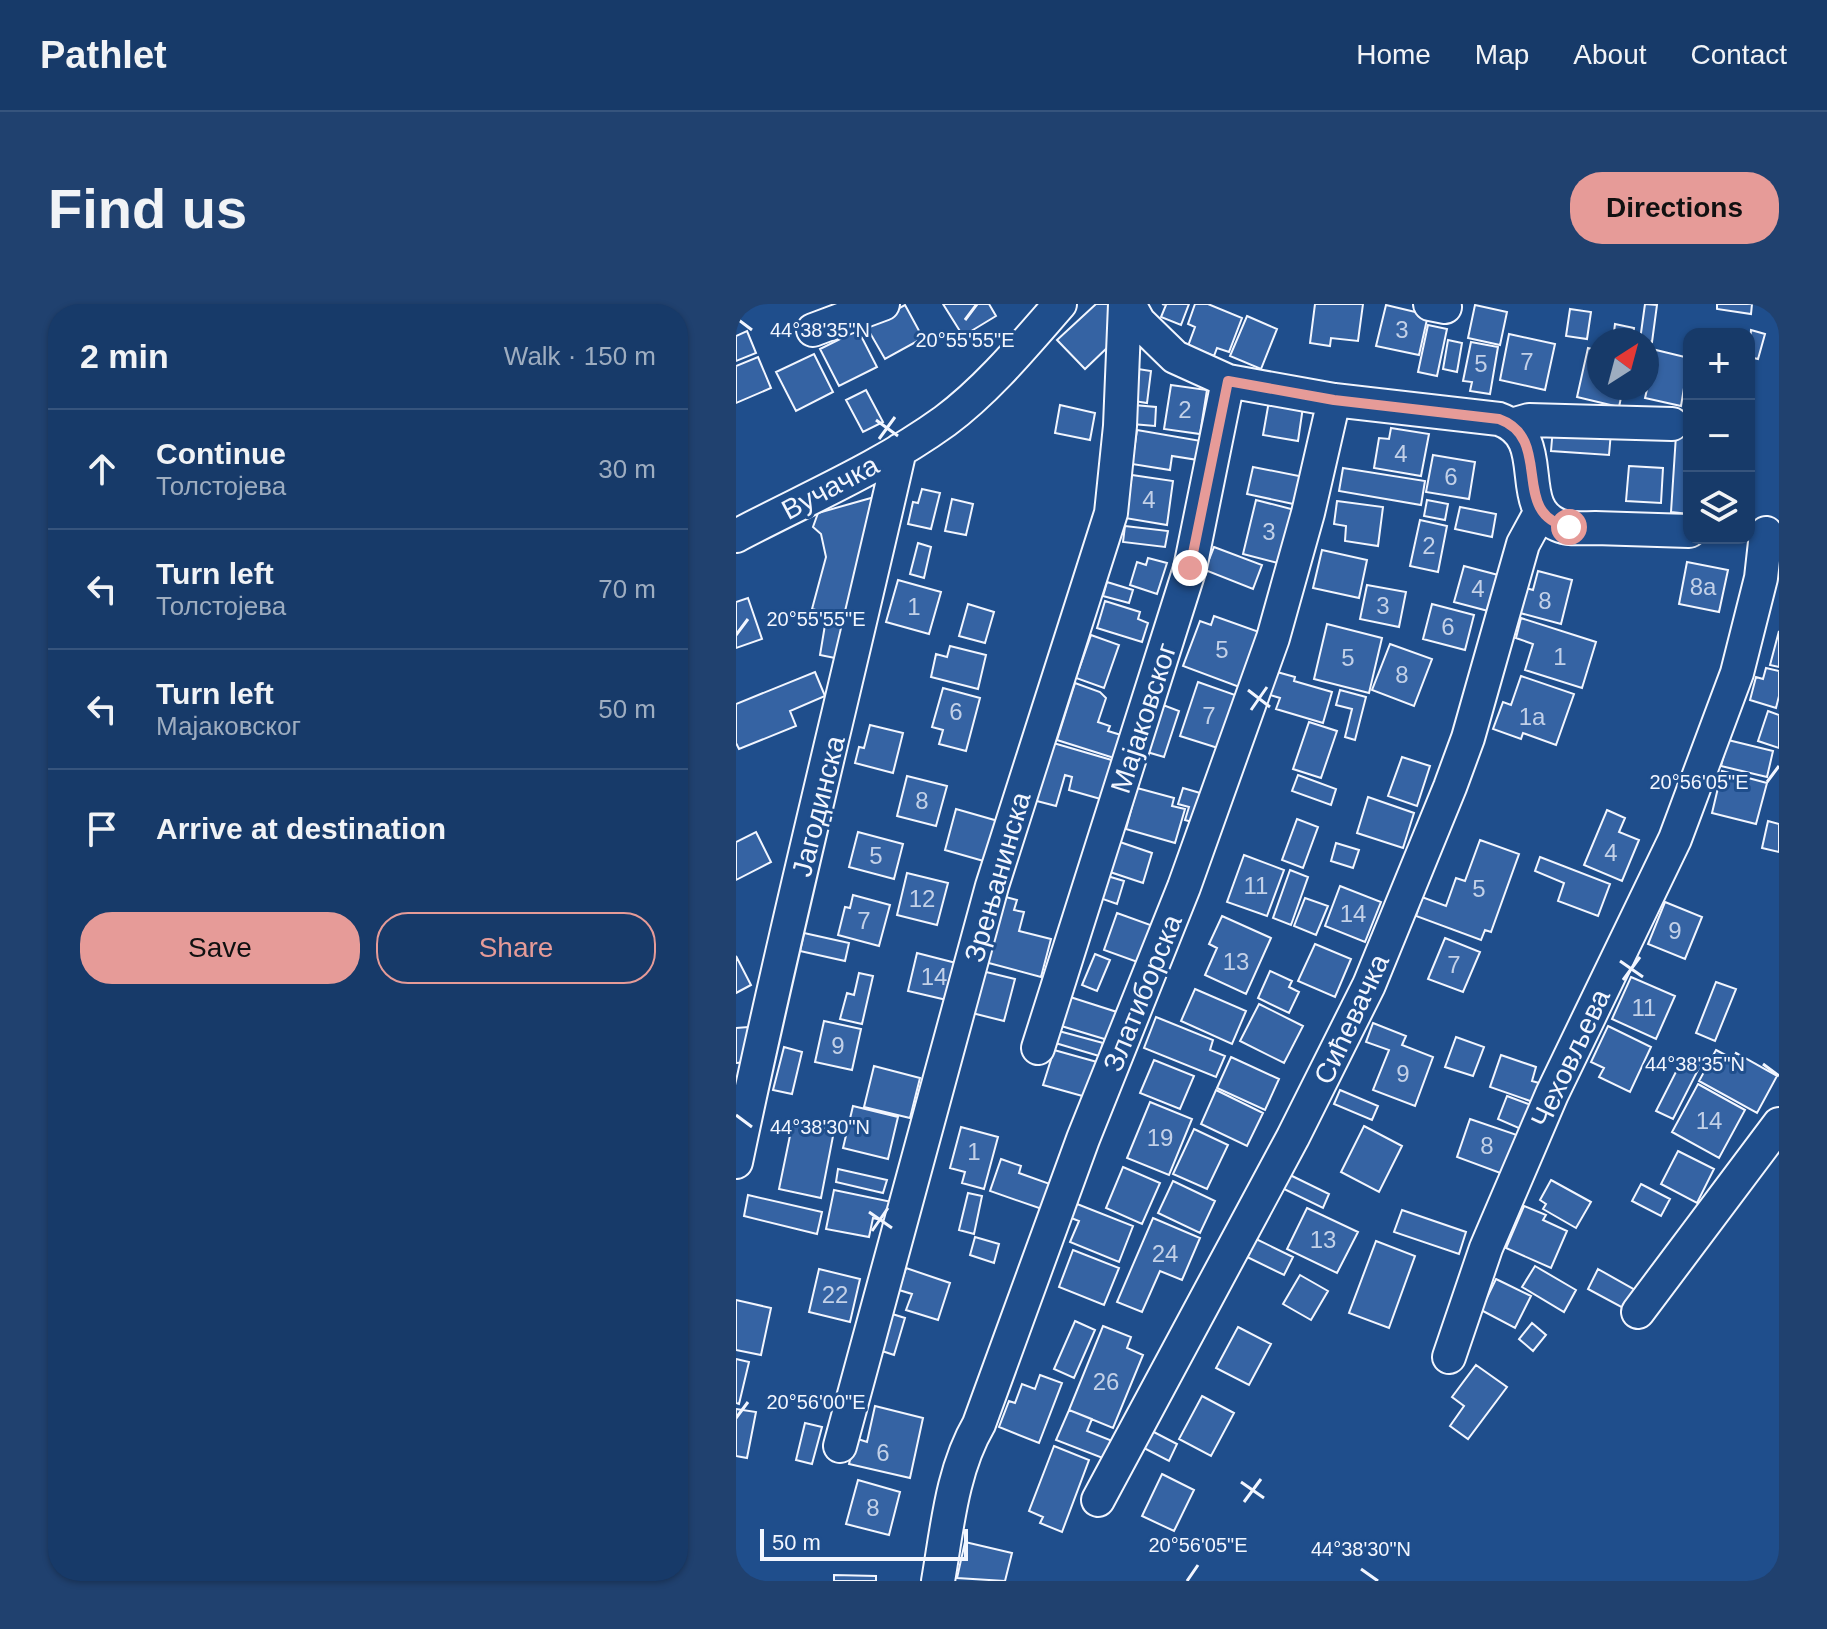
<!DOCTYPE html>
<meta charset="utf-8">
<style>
:root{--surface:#173a69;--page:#20416f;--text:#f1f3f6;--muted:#9eadc0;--line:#36547d;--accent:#e69b98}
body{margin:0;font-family:Helvetica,sans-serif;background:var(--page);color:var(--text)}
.controls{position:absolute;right:24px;top:24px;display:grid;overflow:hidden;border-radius:16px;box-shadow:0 2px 6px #0004}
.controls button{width:72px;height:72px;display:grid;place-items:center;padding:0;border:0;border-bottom:2px solid var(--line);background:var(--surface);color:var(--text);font:40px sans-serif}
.compass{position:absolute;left:851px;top:24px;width:72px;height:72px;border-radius:50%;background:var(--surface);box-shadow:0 2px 6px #0004;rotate:36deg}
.scale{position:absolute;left:24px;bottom:20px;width:208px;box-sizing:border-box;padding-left:8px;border:4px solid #f2f6ff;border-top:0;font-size:22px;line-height:28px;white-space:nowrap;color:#f2f6ff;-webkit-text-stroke:6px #1f4e8c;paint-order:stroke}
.stop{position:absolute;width:24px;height:24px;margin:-18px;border:6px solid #e69b98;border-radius:50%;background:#fff}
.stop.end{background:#e69b98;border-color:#fff;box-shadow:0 2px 8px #0008}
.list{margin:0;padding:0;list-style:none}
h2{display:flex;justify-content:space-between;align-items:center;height:104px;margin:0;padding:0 32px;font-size:34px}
h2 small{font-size:26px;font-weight:400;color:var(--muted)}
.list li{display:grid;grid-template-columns:52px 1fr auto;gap:24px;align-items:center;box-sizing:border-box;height:120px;padding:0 32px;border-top:2px solid var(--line)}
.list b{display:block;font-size:30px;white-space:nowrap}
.list p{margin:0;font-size:26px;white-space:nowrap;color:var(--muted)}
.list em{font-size:26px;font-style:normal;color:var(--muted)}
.actions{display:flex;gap:16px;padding:24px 32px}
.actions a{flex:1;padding:18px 0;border:2px solid var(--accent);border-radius:32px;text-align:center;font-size:28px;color:var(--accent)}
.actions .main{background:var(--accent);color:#111}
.icon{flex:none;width:44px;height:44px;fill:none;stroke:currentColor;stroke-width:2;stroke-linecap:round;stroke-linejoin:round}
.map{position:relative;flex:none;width:1043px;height:1277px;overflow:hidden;border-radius:32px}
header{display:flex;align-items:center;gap:48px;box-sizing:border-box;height:112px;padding:0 40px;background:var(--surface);border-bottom:2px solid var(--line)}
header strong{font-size:38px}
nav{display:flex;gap:44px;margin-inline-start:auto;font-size:28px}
.intro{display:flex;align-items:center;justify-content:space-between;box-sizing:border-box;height:192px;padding:0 48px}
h1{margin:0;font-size:56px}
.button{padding:20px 36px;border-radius:32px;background:var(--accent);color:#111;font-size:28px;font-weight:700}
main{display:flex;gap:48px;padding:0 48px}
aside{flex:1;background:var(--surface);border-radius:32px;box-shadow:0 2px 6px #0004}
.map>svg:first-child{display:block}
</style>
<header>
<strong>Pathlet</strong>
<nav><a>Home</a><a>Map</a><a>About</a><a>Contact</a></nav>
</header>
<div class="intro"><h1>Find us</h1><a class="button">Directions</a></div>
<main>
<aside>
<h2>2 min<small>Walk · 150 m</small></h2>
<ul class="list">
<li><svg class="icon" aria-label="ahead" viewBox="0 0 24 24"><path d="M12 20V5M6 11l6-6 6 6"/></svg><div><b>Continue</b><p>Толстојева</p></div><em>30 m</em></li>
<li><svg class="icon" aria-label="left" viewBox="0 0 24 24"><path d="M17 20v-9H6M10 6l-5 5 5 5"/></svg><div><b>Turn left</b><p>Толстојева</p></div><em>70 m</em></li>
<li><svg class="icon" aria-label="left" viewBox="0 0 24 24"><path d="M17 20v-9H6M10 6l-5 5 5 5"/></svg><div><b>Turn left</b><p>Мајаковског</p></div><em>50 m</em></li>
<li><svg class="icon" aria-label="arrive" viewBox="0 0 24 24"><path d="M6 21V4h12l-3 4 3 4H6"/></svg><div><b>Arrive at destination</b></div></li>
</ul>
<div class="actions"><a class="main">Save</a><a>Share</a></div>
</aside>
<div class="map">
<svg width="1043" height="1277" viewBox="0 0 1043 1277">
<rect width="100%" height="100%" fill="#1f4e8c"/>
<path fill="#3563a3" stroke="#f2f6ff" stroke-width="2" d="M207,0H253L260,12L227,32Z
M360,0H378L373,42L349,65L321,36Z
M426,0H453L445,21L425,13L430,1Z
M459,0H472L506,14L493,48L481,44L478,52L452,42L459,23L452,20Z
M579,0H627L622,37L595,34L594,42L574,39Z
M909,0L921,1L916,38L904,36Z
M981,0H1016L1015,10L981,5Z
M169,1L187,34L149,55L130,22Z
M650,1L692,11L683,51L640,42Z
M739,1L771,8L764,41L732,34Z
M834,5L855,8L851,35L830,32Z
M511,12L541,25L525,65L494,52Z
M879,20L898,24L896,36H877Z
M692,21L711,25L701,72L682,68Z
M122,26L141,63L103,82L84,45Z
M1015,26L1029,30L1022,55L1013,53Z
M11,27L20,49L0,57V32Z
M773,30L819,40L809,86L764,76Z
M712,36L726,39L721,68L707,65Z
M735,38L762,43L754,90L734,87L736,78L727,77Z
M852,44L863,47V84H887L883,103L841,93Z
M920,46L953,54L945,102L909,94Z
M78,50L97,88L60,107L40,68Z
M22,53L35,84L0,99V62Z
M402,65L415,67L411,99L398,97Z
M435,81L471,86L464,130L428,125Z
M130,86L147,118L127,128L110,96Z
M533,97L567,103L562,137L527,131Z
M324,101L359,109L354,136L319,129Z
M398,101L420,103L419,122L396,120Z
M817,123L875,128L873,151L815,147Z
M655,124L693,130L685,172L638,164L643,134L653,135Z
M401,126L465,137L462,156L436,152L434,166L396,160Z
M940,131L953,132V210L935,208Z
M697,151L739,158L733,195L690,188Z
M893,162L927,164L925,199L890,197Z
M517,163L568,173L562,201L511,190Z
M607,164L689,177L685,201L603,187Z
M396,171L437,177L431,221L389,214Z
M186,185L204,189L195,225L172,220L177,198L182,199Z
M142,192L104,355L84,351L91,309L76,305L90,253L85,230L77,223L82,209Z
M216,195L237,200L230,231L209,227Z
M520,196L559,206L546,260L507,250Z
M691,196L712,200L709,216L688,212Z
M601,197L647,203L642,242L609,237L610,222L598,220Z
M724,203L760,210L756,233L719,225Z
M684,216L711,222L702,268L674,262Z
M389,222L432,227L429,243L387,238Z
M182,239L195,243L188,274L174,270Z
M478,243L526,261L517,285L469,266Z
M586,246L631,256L623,294L577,284Z
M412,254L431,259L421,290L394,281L401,258L410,261Z
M951,258L992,266L983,308L943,300Z
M728,262L766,272L756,308L718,298Z
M802,267L836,276L825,320L784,309L790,284L797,286Z
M162,276L205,288L193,330L150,318Z
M371,278L397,286L393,299L367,292Z
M631,281L670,288L663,323L624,315Z
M12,294L26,335L0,344V298Z
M369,297L404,308L402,315L412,319L406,338L361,324Z
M232,300L258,308L249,339L223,332Z
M696,300L738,311L729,346L687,335Z
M478,312L526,329L506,384L447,362L464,317L475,321Z
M785,314L860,338L846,384L789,366L797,340L780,334Z
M591,320L646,334L633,389L578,375Z
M1043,327V363L1034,361Z
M355,331L383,341L368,384L340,374Z
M654,340L696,355L678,402L636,386Z
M214,342L250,351L242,385L195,373L200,350L211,353Z
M1030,364L1043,367V392L1040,404L1014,396L1020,373L1027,375Z
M79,368L89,392L54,407L60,422L3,445L0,439V400Z
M541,368L559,373L558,377L596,388L587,419L540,405L544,394L534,391Z
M785,372L838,390L820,441L787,429L785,435L757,425L767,398L775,401Z
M462,378L502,392L485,445L444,432Z
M339,379L364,388L370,394L362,418L374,422L372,427L385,431L378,454L321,436Z
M207,384L244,394L230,447L203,440L207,426L196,423Z
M604,386L630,393L619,436L609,433L616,405L600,401Z
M427,401L443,407L428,453L411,448Z
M1032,407L1043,411V444L1022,437Z
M573,418L601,427L585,474L557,465Z
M134,421L167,429L157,469L119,459L123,443L128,444Z
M992,436L1037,447L1031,473L985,462Z
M314,438L379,457L368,496L333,486L336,473L329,471L320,502L297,496Z
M666,453L694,462L681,502L652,492Z
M986,467L1031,479L1020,520L976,509Z
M562,471L600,485L595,501L556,487Z
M171,472L211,482L200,522L161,512Z
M401,484L438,494L436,502L449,505L439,539L390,525Z
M447,484L471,491L463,520L449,516L453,503L442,500Z
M632,493L678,509L667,544L621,529Z
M220,505L262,517L251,558L209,546Z
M871,506L889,514L883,528L903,536L886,577L848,561Z
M561,515L582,523L567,564L546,556Z
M1032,517L1043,520V548L1026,544Z
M20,528L35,558L0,576V538Z
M122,528L167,540L158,575L113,563Z
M378,536L416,549L407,579L368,566Z
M744,536L783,550L755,628L749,626L745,636L680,612L686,593L710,602L720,574L729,577Z
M600,539L623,546L617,564L595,557Z
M508,551L548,566L531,612L491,598Z
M804,553L874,580L862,612L822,597L828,579L799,567Z
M554,566L572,573L555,621L537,614Z
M171,569L212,579L201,621L161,611Z
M368,571L388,577L381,600L361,593Z
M604,582L645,598L629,638L589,622Z
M117,591L154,601L143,642L102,631L109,603L114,604Z
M266,592L281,596L278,606L288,608L283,627L315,635L305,673L249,658Z
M569,594L592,602L580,631L558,622Z
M929,598L966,613L949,655L912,640Z
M381,609L420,623L407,660L368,646Z
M486,612L535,634L510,690L469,671L481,644L473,640Z
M68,629L113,639L109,657L64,647Z
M709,634L744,648L727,688L692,675Z
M579,640L615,655L599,693L562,677Z
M181,649L224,660L215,697L172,687Z
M359,650L374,656L361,687L346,681Z
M0,652L15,681L0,689Z
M246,667L279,675L268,717L236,709Z
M534,667L556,677L553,683L563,688L553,709L522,694Z
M123,669L137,672L126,720L104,715L111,689L118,691Z
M895,673L939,692L920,735L876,715Z
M980,678L1000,685L979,737L960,729Z
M459,685L510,707L496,740L445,717Z
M331,692L384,709L375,737L322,721Z
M523,700L567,722L548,759L504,737Z
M420,713L477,736L474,746L489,752L480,773L408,744Z
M88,717L125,725L116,766L79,758Z
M637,719L670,732L666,741L697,753L679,802L637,786L653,746L630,738Z
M872,722L915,743L894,788L863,773L868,764L855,758Z
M12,723L13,758L0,759V724Z
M319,726L367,739L363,752L316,738Z
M720,733L748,743L737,772L709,763Z
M48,743L66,748L56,790L37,786Z
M318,746L361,758L350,793L307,781Z
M980,746L997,755L1000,749L1041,772L1021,809L963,777Z
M765,751L800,763L796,777L803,779L797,798L754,783Z
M495,753L543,775L529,806L481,784Z
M947,754L964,762L937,815L920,807Z
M418,756L458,772L444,805L404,789Z
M138,762L184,774L174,814L128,803Z
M962,780L1009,806L983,854L936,828Z
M480,786L527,809L511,842L465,820Z
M604,786L642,802L636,816L598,800Z
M771,792L795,801L785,825L762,815Z
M414,798L456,815L433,871L391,854Z
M117,802L162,813L152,855L107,844Z
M734,815L781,831L767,870L721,853Z
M57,817L98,827L85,894L43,885Z
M628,822L666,842L643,888L605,868Z
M225,823L262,833L248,885L226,879L229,868L214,864Z
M458,825L492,841L471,885L437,870Z
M942,847L978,865L961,899L925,880Z
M265,855L285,862L283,869L314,880L306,905L254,887Z
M387,863L424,879L406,920L370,904Z
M102,865L151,876L147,889L100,878Z
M552,870L593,890L587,904L546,884Z
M815,876L855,898L840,924L807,905L810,900L804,896Z
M437,877L479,897L464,929L422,909Z
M905,880L934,895L925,912L896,897Z
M98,886L156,898L153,918L137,914L133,933L90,925Z
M232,889L246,892L238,930L223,926Z
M12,891L86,908L81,930L8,912Z
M336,898L397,922L383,958L334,938L343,917L330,912Z
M788,902L810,911L807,916L831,927L815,964L770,944Z
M571,904L622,928L601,969L551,945Z
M666,906L730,928L723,950L658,928Z
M417,914L464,934L446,976L424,967L406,1008L381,998Z
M239,933L263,940L258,959L234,951Z
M516,933L557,953L548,971L507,951Z
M640,937L679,952L653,1024L613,1009Z
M337,946L383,964L368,1001L323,983Z
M799,962L840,986L828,1008L786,983Z
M170,964L214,979L202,1016L170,1006L176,990L163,986Z
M83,965L124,975L114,1018L73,1008Z
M862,965L899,986L889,1005L852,985Z
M564,971L592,987L575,1016L547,1000Z
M760,975L795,992L779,1024L745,1006Z
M0,996L35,1004L25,1051L0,1046Z
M153,1009L169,1014L158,1051L143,1046Z
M339,1017L359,1026L338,1074L318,1065Z
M796,1019L810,1031L797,1047L783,1035Z
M367,1022L395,1033L391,1044L407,1051L377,1124L333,1106Z
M502,1023L535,1040L513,1081L480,1064Z
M0,1055L13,1058L3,1100L0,1099Z
M740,1061L771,1083L732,1135L714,1122L728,1102L716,1093Z
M304,1071L326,1079L303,1139L263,1123L273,1097L279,1099L286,1080L299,1085Z
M466,1092L498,1109L475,1152L443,1135Z
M139,1102L187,1114L174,1174L113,1160L119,1134L131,1138Z
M0,1105L20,1108L11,1154L0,1152Z
M333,1106L356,1115L351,1127L384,1140L377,1158L320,1136Z
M69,1119L86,1123L76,1160L60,1156Z
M412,1125L441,1140L433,1157L404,1142Z
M318,1142L353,1156L326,1228L304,1219L307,1213L293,1207Z
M426,1170L458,1186L438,1227L406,1212Z
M122,1176L164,1188L153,1231L110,1220Z
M229,1238L276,1249L269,1277L221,1274Z
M98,1271L140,1272V1277H98Z"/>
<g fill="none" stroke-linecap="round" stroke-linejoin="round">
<defs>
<path id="minor" d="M393,0L403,18L439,53L492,77L598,96L763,115C817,134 776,202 822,221C833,226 848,224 859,224C891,225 922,226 953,227
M694,0L709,3
M77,26L147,0
M779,120L793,116L936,120
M0,232C70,195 144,164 209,117C251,86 289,40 324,0
M302,744L454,264L492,77
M0,858C50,619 110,383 164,146
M902,1008L1043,820
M713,1053L750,944L816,790L939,535L1001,369L1025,274L1030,229
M104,1142L256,582L375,209L384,122L389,0
M362,1196L557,833L633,681L714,483L732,434L787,240L805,207
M202,1277C211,1225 216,1166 243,1120L347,835L448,583L537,334L572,209L598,96"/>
</defs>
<use href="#minor" stroke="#f2f6ff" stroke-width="36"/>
<use href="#minor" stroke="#1f4e8c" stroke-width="32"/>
</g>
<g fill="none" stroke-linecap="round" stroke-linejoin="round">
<path stroke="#e69b98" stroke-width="10" d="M454,264L492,77L598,96L763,115C819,135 772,211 833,223"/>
</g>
<path fill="none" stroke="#f2f6ff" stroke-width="3" d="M0,14L16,26M229,16L241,0M140,116L162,132M143,135L159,113M0,331L12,315M512,386L534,403M515,406L531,383M1031,478L1043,462M884,657L907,673M887,676L904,653M1027,760L1043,772M0,811L16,823M133,908L156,924M136,927L152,904M0,1114L12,1098M505,1178L528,1194M508,1198L525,1175M625,1265L642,1277M451,1277L462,1261"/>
<g text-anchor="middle" stroke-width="6" stroke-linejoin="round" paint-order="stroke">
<g font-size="24" fill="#c3d1e8">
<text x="666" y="34">3</text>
<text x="791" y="66">7</text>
<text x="745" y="68">5</text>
<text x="449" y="114">2</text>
<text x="665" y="158">4</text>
<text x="715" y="181">6</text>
<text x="413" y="204">4</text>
<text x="533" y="236">3</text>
<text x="693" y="250">2</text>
<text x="967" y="291">8a</text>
<text x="742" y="293">4</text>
<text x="809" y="305">8</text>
<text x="647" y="310">3</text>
<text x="178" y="311">1</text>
<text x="712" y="331">6</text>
<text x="486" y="354">5</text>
<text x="824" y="361">1</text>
<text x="612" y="362">5</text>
<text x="666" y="379">8</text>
<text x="220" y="416">6</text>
<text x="473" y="420">7</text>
<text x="796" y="421">1a</text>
<text x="186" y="505">8</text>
<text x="875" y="557">4</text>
<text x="140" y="560">5</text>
<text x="520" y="590">11</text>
<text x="743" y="593">5</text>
<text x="186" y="603">12</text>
<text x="617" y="618">14</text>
<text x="128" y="625">7</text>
<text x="939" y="635">9</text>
<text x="500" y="666">13</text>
<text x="718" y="669">7</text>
<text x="198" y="681">14</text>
<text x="908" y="712">11</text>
<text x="102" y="750">9</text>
<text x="667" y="778">9</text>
<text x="973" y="825">14</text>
<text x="424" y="842">19</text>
<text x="751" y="850">8</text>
<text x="238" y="856">1</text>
<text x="587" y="944">13</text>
<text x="429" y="958">24</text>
<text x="99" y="999">22</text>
<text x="370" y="1086">26</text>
<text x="147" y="1157">6</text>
<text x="137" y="1212">8</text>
</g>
<g font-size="28" fill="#f2f6ff" stroke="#1f4e8c">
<text transform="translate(94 183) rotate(-28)" y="10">Вучачка</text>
<text transform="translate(407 414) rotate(-72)" y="10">Мајаковског</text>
<text transform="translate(82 502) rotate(-76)" y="10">Јагодинска</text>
<text transform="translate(261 573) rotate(-74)" y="10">Зрењанинска</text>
<text transform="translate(406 689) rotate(-68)" y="10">Златиборска</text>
<text transform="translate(615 715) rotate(-65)" y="10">Сићевачка</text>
<text transform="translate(834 754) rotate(-65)" y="10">Чеховљева</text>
</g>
</g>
<g font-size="20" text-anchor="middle" fill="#f2f6ff" stroke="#1f4e8c" stroke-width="6" stroke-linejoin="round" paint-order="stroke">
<text x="84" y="33">44°38'35"N</text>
<text x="229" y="43">20°55'55"E</text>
<text x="80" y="322">20°55'55"E</text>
<text x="963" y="485">20°56'05"E</text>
<text x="959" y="767">44°38'35"N</text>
<text x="84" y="830">44°38'30"N</text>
<text x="80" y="1105">20°56'00"E</text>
<text x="462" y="1248">20°56'05"E</text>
<text x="625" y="1252">44°38'30"N</text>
</g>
</svg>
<div class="controls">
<button>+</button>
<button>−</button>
<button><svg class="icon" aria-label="layers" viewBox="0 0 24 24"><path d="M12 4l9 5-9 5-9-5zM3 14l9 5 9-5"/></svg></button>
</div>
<svg class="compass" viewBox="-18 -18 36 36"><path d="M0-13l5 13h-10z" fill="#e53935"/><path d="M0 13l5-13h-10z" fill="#9eadc0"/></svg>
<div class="scale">50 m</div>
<div class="stop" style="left:833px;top:223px"></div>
<div class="stop end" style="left:454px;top:264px"></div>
</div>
</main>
